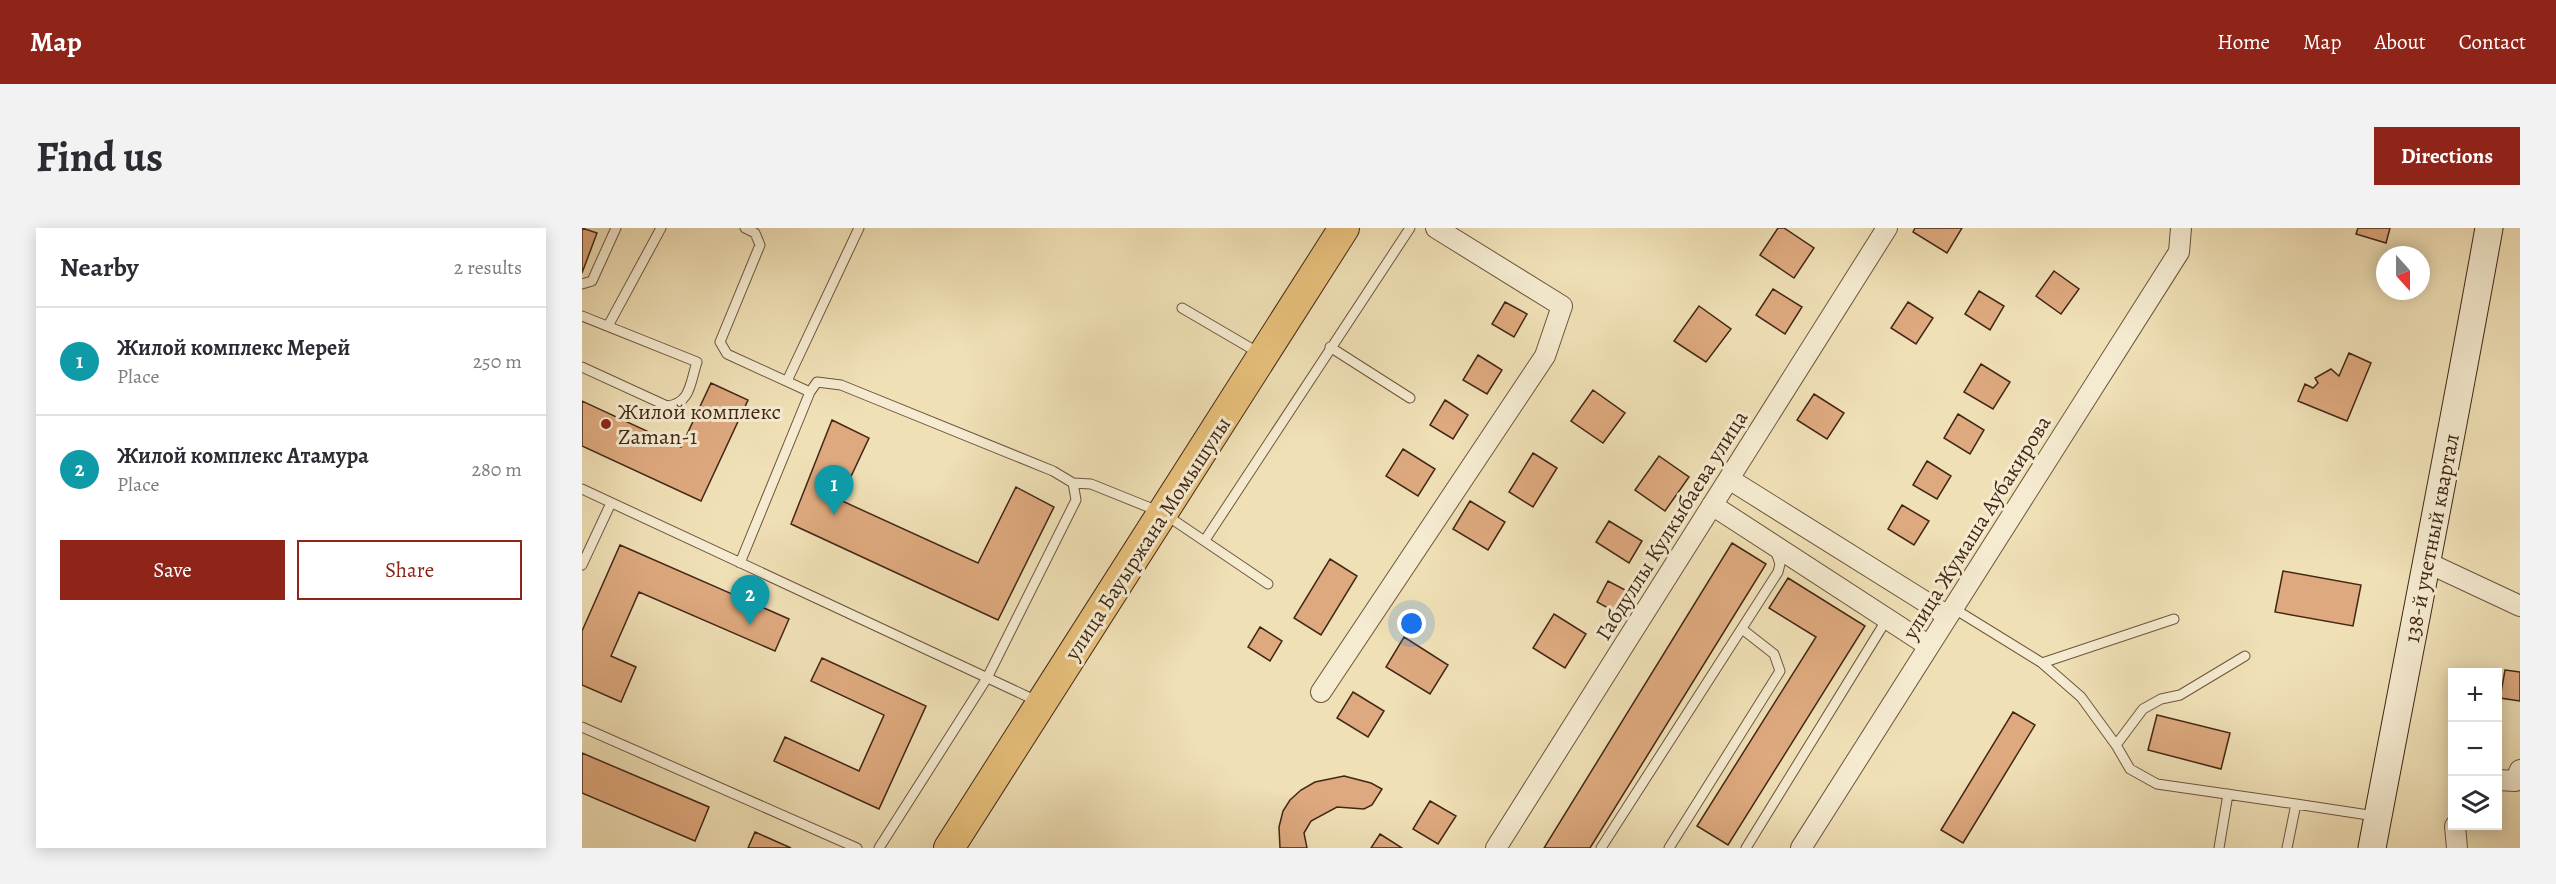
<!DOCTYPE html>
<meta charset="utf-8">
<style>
:root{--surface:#fff;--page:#f2f2f3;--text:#2b2b33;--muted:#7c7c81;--line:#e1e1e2;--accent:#8f2418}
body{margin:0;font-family:Alegreya,serif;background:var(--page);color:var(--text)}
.controls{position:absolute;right:18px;bottom:18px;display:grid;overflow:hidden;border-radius:0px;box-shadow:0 3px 15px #0003}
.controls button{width:54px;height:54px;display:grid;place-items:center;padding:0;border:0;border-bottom:2px solid var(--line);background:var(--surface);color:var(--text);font:30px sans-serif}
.compass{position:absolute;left:1794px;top:18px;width:54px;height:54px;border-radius:50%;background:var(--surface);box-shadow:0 3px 15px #0003;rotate:159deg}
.you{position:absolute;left:830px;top:396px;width:21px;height:21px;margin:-15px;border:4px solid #fff;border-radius:50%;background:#1a73e8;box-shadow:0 0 0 9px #1a73e833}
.badge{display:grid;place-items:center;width:39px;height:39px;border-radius:50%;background:var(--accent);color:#fff;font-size:20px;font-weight:700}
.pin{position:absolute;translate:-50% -50px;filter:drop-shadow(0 2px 3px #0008)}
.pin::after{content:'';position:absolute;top:32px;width:21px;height:18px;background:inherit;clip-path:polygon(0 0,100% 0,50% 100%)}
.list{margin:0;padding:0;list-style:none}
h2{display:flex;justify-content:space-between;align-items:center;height:78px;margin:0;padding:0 24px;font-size:26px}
h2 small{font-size:20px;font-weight:400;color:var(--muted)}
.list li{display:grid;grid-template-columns:39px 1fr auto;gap:18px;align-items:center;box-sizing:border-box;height:108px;padding:0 24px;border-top:2px solid var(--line)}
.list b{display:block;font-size:22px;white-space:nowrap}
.list p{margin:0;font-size:20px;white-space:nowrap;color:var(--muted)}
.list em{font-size:20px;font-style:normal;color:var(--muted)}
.actions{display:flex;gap:12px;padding:18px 24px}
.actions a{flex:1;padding:14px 0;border:2px solid var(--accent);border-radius:0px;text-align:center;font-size:21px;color:var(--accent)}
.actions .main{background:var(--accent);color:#fff}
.icon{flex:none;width:33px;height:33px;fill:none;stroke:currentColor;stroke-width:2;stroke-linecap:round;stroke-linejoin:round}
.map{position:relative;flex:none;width:1938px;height:620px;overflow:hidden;border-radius:0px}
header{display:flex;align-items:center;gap:36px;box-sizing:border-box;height:84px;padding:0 30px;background:var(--accent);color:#fff}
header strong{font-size:28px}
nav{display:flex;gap:33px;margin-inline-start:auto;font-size:21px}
.intro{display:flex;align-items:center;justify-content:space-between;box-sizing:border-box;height:144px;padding:0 36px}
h1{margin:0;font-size:42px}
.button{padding:15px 27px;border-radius:0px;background:var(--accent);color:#fff;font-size:21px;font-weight:700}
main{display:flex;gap:36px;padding:0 36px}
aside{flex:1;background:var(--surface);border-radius:0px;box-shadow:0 3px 15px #0003}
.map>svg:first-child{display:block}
</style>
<header>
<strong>Map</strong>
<nav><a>Home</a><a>Map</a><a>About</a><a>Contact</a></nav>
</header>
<div class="intro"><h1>Find us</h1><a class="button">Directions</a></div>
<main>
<aside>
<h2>Nearby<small>2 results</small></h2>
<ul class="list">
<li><span class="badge" style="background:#0f9aa8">1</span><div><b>Жилой комплекс Мерей</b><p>Place</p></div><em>250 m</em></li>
<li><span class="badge" style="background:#0f9aa8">2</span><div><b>Жилой комплекс Атамура</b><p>Place</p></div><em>280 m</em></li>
</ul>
<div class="actions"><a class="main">Save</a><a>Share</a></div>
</aside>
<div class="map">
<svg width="1938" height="620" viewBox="0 0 1938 620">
<rect width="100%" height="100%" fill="#f0e0b6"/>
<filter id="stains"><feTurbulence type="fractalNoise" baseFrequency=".00333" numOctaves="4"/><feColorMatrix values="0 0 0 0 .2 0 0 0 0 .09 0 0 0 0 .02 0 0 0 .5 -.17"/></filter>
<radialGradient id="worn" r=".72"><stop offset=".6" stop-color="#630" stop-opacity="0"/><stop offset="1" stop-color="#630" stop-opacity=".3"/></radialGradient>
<path fill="#dea97e" stroke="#422716" stroke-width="1.5" d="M0,0L15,5L0,45Z
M1196,0H1202L1232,20L1212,50L1178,27Z
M1333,0H1380L1365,25L1331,4Z
M1776,0H1808L1804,15L1774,6Z
M1472,43L1497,61L1479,86L1454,68Z
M1191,61L1220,79L1203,106L1174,87Z
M1397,63L1422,78L1408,102L1383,86Z
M923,74L945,86L932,109L910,96Z
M1326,74L1351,90L1334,116L1309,100Z
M1117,78L1149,101L1124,134L1092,113Z
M1767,125L1789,135L1765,193L1716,173L1723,156L1731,160L1736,155L1733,150L1749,141L1757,148Z
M896,127L920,142L905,166L881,152Z
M1399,136L1428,154L1411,181L1382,164Z
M129,155L166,172L119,273L0,218V173L99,219Z
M1011,162L1043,185L1021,215L989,193Z
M1232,166L1262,185L1245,211L1215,192Z
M863,172L886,187L871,211L848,197Z
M1376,186L1402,202L1388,226L1362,210Z
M250,192L287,210L258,272L396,335L434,259L472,279L416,392L209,296Z
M821,221L853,241L836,268L804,248Z
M951,225L975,240L951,279L927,264Z
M1077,228L1107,249L1083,283L1053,262Z
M1345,233L1369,248L1355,271L1331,257Z
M888,273L923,294L906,322L871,301Z
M1320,277L1347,293L1332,317L1306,301Z
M1027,293L1060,313L1047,335L1014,314Z
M1150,315L1184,336L1008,620H962Z
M38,317L207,391L193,423L57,364L29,428L54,439L39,474L0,457V403Z
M748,331L775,348L739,407L712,390Z
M1701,343L1779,357L1771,398L1693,384Z
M1206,350L1283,398L1146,617L1115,598L1234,409L1187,380Z
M1026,353L1047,364L1035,385L1015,374Z
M972,386L1004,406L983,440L951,420Z
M678,399L700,413L688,433L666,419Z
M822,409L866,437L848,466L804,439Z
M240,430L344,478L297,581L192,533L203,509L277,543L302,487L229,453Z
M1923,442L1938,444V473L1918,470Z
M771,464L802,483L786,509L755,490Z
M1431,484L1453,497L1381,615L1359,602Z
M1575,487L1648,505L1639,541L1566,522Z
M0,525L127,579L113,613L0,565Z
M762,548L789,555L800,561L790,577L782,581L755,579L729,593L722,605L725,620H698L697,599L701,583L708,572L719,562L733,554Z
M848,573L874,588L856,616L831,601Z
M173,604L209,620H166Z
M798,606L820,620H789Z"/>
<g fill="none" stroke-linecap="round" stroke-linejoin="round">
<defs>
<path id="service" d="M163,0L173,5L178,17L138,114L145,126L228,164
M0,56L10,53L34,0
M600,80L677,125
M0,88L115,134C108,155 109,175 85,178L0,139
M26,98L79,0
M748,119L828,170
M205,153L277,0
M491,255L509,256L581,285L686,356
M0,261L455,473
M623,312L828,0
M158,335L228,164L235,154L259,157L471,243L491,255L494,272L405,450L297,620
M0,337L29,275
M1371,380L1460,435L1499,469L1534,517L1548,541L1575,556L1714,576
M1460,435L1592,391
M0,499L275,620
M1534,517L1561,481L1579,471L1598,467L1663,428
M1019,620L1196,344L1198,336L1193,321
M1087,620L1198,443L1192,426L1160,401
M1164,620L1305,391
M1637,620L1646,566
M1705,620L1714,576L1793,588"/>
<path id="minor" d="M1147,251L1366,388
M1130,277L1347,418
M1844,334L1938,378
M739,464L963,128L980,78L854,0
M1916,552L1933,553L1938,542
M1873,598L1875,620
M914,620L1305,0
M1219,620L1597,24L1599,0"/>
<path id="secondary" d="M1790,620C1829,413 1870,207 1907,0"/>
<path id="primary" d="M367,620L762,0"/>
</defs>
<use href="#service" stroke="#6e553e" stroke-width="11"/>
<use href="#minor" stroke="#6e553e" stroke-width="22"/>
<use href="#secondary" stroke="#422716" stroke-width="29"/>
<use href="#primary" stroke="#422716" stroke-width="32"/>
<use href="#service" stroke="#f5ebd0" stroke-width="9"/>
<use href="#minor" stroke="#f5ebd0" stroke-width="20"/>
<use href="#secondary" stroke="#f5ebd0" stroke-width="27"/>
<use href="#primary" stroke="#e8c07b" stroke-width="30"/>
</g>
<circle fill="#8f2418" stroke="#f5ebd0" stroke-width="2" cx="24" cy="196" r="6"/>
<g text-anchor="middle" stroke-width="6" stroke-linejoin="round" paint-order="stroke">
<g font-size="22" fill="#422716" stroke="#f5ebd0" text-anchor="start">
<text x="36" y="191">Жилой комплекс<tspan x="36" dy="25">Zaman-1</tspan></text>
</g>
<g font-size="22" fill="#422716" stroke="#f5ebd0">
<text transform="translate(1089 297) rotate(-58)" y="8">Габдуллы Кулкыбаева улица</text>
<text transform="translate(1394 299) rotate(-58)" y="8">улица Жумаша Аубакирова</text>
<text transform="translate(565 310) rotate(-57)" y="8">улица Бауыржана Момышулы</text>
<text transform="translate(1849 310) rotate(-79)" y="8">138-й учетный квартал</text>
</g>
</g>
<rect width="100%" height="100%" filter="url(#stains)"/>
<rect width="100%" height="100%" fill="url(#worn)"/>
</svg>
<div class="controls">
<button>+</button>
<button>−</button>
<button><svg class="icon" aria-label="layers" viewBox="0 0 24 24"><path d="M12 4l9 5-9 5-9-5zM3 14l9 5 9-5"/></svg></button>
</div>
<svg class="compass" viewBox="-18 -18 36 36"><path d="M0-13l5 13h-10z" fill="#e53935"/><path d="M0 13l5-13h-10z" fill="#7c7c81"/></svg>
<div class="you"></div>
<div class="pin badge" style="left:252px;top:287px;background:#0f9aa8">1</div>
<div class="pin badge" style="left:168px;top:397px;background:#0f9aa8">2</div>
</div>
</main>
